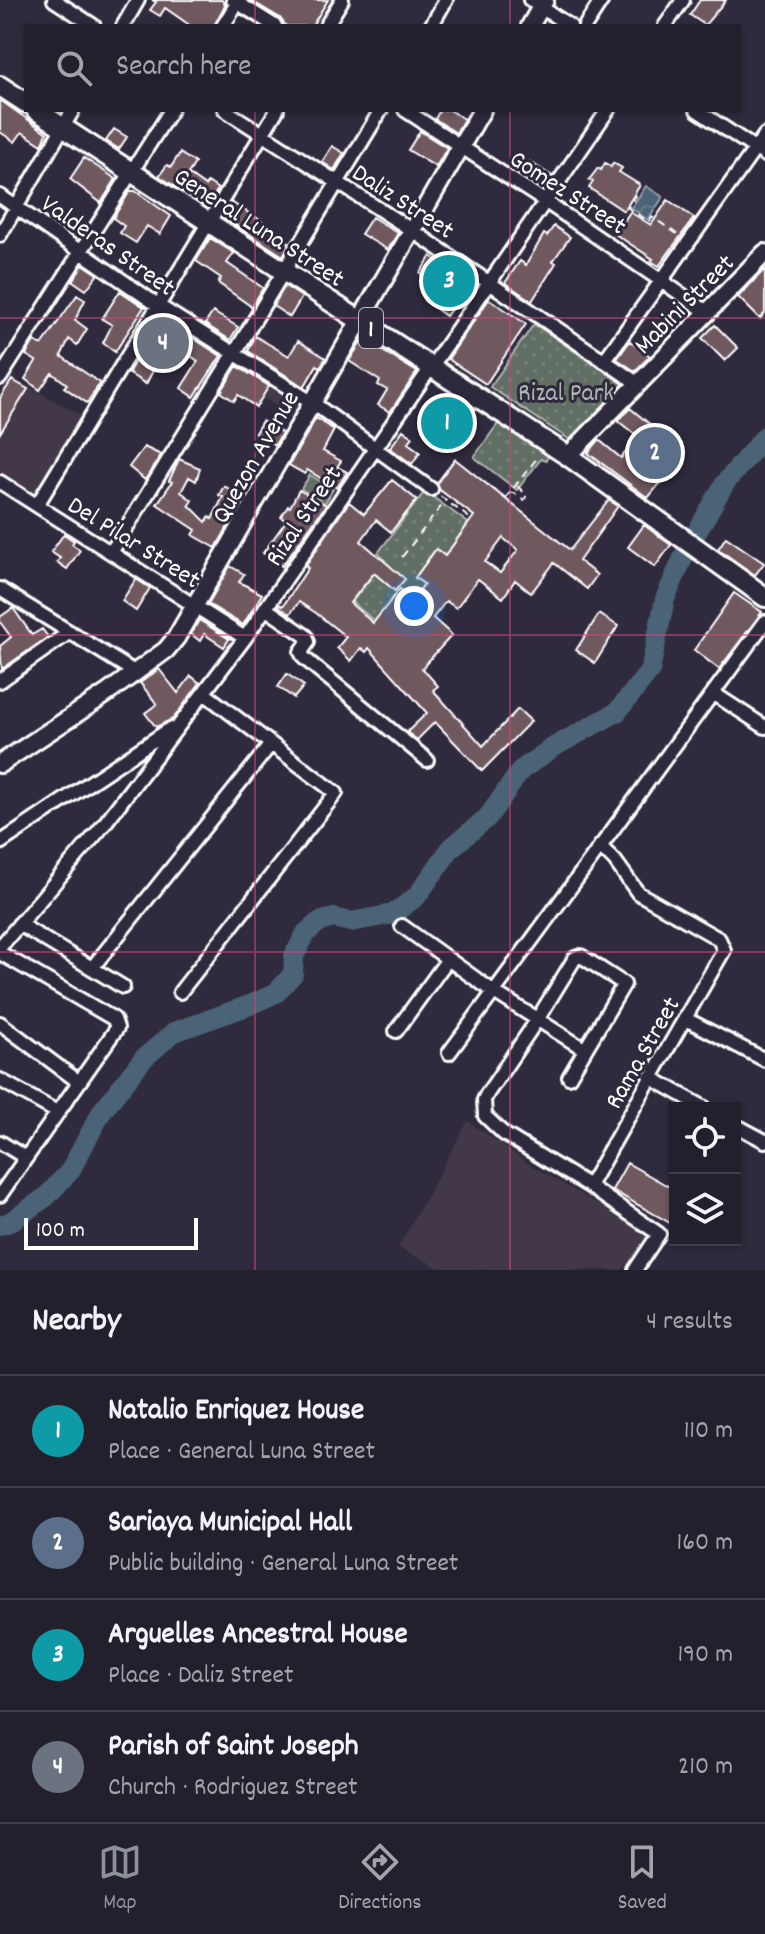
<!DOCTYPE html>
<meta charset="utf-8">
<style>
:root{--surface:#23202e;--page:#2f2d3a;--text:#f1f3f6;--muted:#a3a3aa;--line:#403e4a;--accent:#8c9099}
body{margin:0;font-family:Dekko,sans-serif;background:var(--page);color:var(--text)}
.controls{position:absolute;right:24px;bottom:24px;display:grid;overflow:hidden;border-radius:0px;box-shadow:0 2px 6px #0004}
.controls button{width:72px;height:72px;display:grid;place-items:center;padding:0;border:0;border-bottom:2px solid var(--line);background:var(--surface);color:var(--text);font:40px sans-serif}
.scale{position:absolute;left:24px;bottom:20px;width:174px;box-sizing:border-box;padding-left:8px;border:4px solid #fff;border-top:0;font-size:22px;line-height:28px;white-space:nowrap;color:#fff;-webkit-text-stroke:6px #2f2a3d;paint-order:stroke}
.you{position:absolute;left:414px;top:606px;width:28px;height:28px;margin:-20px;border:6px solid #fff;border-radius:50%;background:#1a73e8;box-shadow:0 0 0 12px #1a73e833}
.badge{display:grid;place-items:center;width:52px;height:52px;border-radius:50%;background:var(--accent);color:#fff;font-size:26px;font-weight:700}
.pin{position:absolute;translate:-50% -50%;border:4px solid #fff;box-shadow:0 2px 8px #0006}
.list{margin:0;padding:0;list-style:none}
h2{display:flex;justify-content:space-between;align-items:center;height:104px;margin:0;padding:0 32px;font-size:34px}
h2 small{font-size:26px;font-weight:400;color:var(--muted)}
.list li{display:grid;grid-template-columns:52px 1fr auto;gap:24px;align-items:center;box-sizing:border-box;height:112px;padding:0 32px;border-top:2px solid var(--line)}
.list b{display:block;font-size:30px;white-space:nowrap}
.list p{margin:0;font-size:26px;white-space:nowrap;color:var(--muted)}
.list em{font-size:26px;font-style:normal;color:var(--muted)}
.icon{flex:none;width:44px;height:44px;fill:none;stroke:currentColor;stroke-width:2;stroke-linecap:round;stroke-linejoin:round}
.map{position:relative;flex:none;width:765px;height:1270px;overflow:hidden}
.search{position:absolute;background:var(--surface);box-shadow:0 2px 6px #0004;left:24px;right:24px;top:24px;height:88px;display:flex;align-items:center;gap:20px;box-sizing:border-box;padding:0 28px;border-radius:0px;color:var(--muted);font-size:30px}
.sheet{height:552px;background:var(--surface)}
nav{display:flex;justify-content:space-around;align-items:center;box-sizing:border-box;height:112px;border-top:2px solid var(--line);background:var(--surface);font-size:22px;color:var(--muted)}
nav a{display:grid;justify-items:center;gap:4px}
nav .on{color:var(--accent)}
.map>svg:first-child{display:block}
</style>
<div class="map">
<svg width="765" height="1270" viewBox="0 0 765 1270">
<defs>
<pattern id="park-dots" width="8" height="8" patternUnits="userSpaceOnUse" patternTransform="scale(2)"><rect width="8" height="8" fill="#616e63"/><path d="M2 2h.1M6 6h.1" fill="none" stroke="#79847a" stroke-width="1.8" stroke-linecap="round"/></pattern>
<pattern id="water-waves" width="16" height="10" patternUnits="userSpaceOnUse" patternTransform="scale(2)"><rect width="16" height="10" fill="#4c6376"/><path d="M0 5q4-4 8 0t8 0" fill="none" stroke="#677a8b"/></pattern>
</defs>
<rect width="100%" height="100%" fill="#2f2a3d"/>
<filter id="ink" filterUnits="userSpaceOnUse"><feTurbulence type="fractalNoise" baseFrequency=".0125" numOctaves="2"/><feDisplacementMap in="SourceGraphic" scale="16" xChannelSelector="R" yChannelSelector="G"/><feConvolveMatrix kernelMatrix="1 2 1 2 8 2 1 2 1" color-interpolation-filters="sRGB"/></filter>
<g filter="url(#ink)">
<path fill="#423847" d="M11,377L84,417L35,496L0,475V393Z
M272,385L302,403L293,417L263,398Z
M468,1121L532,1166L651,1235L622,1270H443L398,1248Z"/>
<path fill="#616e63" stroke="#b0b6b1" stroke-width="2" d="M310,475L333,489L325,503L301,489Z"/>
<path fill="url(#park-dots)" stroke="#b0b6b1" stroke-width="2" d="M534,324L625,385L573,442L490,387Z
M500,421L549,456L545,461L541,459L517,490L474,457Z
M425,491L468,523L445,556L435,550L415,577L424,584L387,632L352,602L385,560L378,553Z"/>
<path fill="url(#water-waves)" stroke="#94a1ad" stroke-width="2" d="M646,186L663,197L648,220L631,208Z"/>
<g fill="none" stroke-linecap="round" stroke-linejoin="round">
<path stroke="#4c6376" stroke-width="20" d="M0,1225L10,1222L46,1197L70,1171L102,1111L143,1059L174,1032L250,1005L276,993L293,974L294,956L306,933L319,922L334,918L351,922L393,914L417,896L451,848L488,817L521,770L552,748L617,712L650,671L665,599L686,551L725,483L765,436"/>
</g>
<path fill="#6f595f" stroke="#fff" stroke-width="2" fill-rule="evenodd" d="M152,0H222L225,5L214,26H191L165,8L160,16L150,10L156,2Z
M250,0H328L312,26H286L280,18Z
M700,0H726L705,25L690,15Z
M0,100L47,133L42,145L22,132L15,142L0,132Z
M440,110H449L464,119L456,133L435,119Z
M114,129L127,137L119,149L106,141Z
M420,131L447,148L436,167L408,150Z
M332,146L344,153L334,170L322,162Z
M180,153L195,163L188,174L205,186L208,182L218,189L207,207L159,176L167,165L171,167Z
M84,158L116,179L101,203L70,179Z
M530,162L552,176L543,189L522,175Z
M605,163L611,167L613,163L622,168L619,172L640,185L624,211L589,188L593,182L589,180L598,168L601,170Z
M130,191H135L171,216L160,234L147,226L136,243L120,233L124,226L113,218Z
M668,200L694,218L659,266L651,261L653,259L615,234L630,212L651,225Z
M231,202L257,218L290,243L283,256L223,217Z
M372,217L398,233L388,250L361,234Z
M554,226L570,237L553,261L556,263L532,301L505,283L520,261L526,265L544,234L547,236Z
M210,238L234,253L227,263L263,288L252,307L218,283L221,278L196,261Z
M431,256L475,287L464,304L458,300L446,316L424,300L436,284L420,273Z
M83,264L98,274L86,290L73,281Z
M765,269V313L760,319L738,297Z
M285,286L302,297L290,317L273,306Z
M120,291L144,307L115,352L103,343L112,325L102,319Z
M77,295L85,300L75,320L87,329L77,345L69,339L61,356L100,383L87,403L64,387L67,384L52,373L40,390L25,379L36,361L26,355L31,346L34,341L42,345Z
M489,299L526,324L486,384L448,359Z
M213,312L238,327L230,340L205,324Z
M162,318L221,356L194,397L181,388L198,361L179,348L164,370L156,365L146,384L128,373Z
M715,325L738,348L725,361L702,338Z
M255,336L289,356L298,341L326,358L320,367L317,365L304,387L248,351Z
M363,339L417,372L390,412L378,405L387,390L378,385L380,381L349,361Z
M630,341L650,356L635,371L617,359Z
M237,366L269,386L256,407L238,395L234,401L221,392Z
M12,380L28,389L0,433V398Z
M438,399L472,422L455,447L421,423Z
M630,408L685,453L648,498L588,453L599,440L621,458L638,437L618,421Z
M316,418L334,430L323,451L341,461L337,467L347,472L337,488L307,470L305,474L289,465Z
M262,421L282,433L275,445L255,433Z
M403,430L413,437L408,443L420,452L412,464L390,448Z
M144,447L161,455L145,480L129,467Z
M179,459L200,468L196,481L189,477L181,492L192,500L189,505L206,522L209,517L212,519L223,497L219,495L224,486L244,498L216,548L193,535L196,530L157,504L172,482L169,481Z
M455,459L570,550L609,500L618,506L579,561L597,575L587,589L554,563L531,593L515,580L503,598L478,579L456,608L446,601L433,618L452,635L422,668L438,686L433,690L483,746L518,709L531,721L482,771L435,722L417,740L407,732L427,713L369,648L366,652L361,648L351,661L337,648L346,637L316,613L299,602L290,614L278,606L279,604L283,606L308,568L305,566L349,502L364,514L392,480L417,500L391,532L376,520L361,541L405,579L395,591L374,573L350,603L373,623L400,589L413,600L424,584L415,578L436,549L445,556L474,516L440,490L437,483ZM503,538L518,550L500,573L485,562Z
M299,490L326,505L282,566L263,553L286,521L281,517L288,506L290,507Z
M644,525L671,545L655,567L628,547Z
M64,534L74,541L72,544L80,550L67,569L57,562L60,558L51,552Z
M726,537L764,563L755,575L718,549Z
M230,566L244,574L239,582L262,594L243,625L208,604Z
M136,579L150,588L136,611L122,601Z
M734,593L762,612L719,669L694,650Z
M13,608L32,635L42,629L48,637L2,669L0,646L11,637L0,622V617Z
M599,614L618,626L595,663L576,650Z
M199,620L229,639L224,647L204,634L200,641L191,634Z
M159,669L178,693L191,676L200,683L173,719L156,727L145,713L157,704L140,683Z
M287,674L304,686L294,698L278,687Z
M627,1163L675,1190V1214L670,1223L612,1190Z"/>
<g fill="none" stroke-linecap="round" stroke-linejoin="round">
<defs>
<path id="street" d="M54,0L94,26
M233,0L275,26
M530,0L570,26
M123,26L138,0
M223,26L239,0
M326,26L342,0
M431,26L446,0
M585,26L602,0
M665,26L683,0
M225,110L413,231L637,383
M405,110L546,202L707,312
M697,110L765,155
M0,196L159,306L313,403L431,489
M0,235L73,110
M604,361L765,135
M0,378L171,110
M0,482L245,638
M37,505L277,110
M112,551L234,354L381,110
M0,589L136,673
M265,608L306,636L308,642L301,652L304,658L427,760
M0,681L70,632
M713,693L765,727
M0,843L170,729
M19,924L123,987
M402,926L494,992L584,1049
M0,947L102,827L245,638L608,110
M0,953L114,1019L117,1028L0,1195
M92,968L271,744
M180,992L336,793L204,693
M686,1019L765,1060
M0,1023L79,1082
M396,1031L448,959
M449,1053L765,622
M569,1077L624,984L581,956L575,958L537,1020L487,1094L484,1100L485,1116L504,1134L589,1186L659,1234L635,1270
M650,1077L705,1108
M0,1080L57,1112
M735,1125L765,1141
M0,1142L26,1158
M589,1186L724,950L719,939L638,893L615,861L600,846"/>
<path id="secondary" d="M530,26L545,0
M568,456L765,253
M0,764L106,694L166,650L176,638L482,110"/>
<path id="primary" d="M0,86L26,103
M36,110L568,456L765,597"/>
</defs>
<use href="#street" stroke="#fff" stroke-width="18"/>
<use href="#secondary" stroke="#fff" stroke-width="22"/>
<use href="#primary" stroke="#fff" stroke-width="24"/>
<path stroke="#fff" stroke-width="2" stroke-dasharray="8 6" stroke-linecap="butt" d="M634,195L636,196L628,208L649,222L652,217L677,234
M509,493H514L524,500L527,495L517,486
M440,496L471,519
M505,499L538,457
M402,557L446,500"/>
<use href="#street" stroke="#2f2a3d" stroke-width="12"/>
<use href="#secondary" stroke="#2f2a3d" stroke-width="16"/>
<use href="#primary" stroke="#2f2a3d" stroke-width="18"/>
</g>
</g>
<path fill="none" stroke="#ce467c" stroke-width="2" stroke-opacity="0.55" d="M255,0V26M510,0V26M255,110V1270M510,110V1270M0,318H765M0,635H765M0,952H765"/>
<g text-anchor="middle" stroke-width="6" stroke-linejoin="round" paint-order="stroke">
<rect fill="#2f2a3d" stroke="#c1bfc5" stroke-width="2" x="359" y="308" width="24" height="40" rx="6"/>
<g font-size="24" font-weight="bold" fill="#fff">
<text x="371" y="336">1</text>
</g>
<g font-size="26" fill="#fff" stroke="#2f2a3d">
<text transform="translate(569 191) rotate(33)" y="9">Gomez Street</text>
<text transform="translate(404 200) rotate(33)" y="9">Daliz Street</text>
<text transform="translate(260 226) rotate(33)" y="9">General Luna Street</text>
<text transform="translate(109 244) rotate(35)" y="9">Valderas Street</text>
<text transform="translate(683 303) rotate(-45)" y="9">Mabini Street</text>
<text transform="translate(254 456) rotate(-60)" y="9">Quezon Avenue</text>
<text transform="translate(302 515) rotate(-56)" y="9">Rizal Street</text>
<text transform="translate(135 541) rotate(32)" y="9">Del Pilar Street</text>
<text transform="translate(641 1052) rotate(-60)" y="9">Rama Street</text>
</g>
<g font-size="26" fill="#b0b6b1" stroke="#2f2a3d">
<text x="566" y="400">Rizal Park</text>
</g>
</g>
</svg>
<div class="controls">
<button><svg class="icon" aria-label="locate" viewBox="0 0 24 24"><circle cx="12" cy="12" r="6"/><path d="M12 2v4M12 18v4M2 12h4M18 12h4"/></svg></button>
<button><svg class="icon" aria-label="layers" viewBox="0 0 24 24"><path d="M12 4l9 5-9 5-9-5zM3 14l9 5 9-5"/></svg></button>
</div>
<div class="scale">100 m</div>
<div class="you"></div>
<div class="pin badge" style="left:447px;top:423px;background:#0f9aa8">1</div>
<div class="pin badge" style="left:655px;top:453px;background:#5c6f8a">2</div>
<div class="pin badge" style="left:449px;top:281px;background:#0f9aa8">3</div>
<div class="pin badge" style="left:163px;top:343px;background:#6b7280">4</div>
<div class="search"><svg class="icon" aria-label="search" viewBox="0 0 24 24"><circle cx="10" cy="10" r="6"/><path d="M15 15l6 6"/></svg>Search here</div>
</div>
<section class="sheet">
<h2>Nearby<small>4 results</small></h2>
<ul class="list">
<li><span class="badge" style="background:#0f9aa8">1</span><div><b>Natalio Enriquez House</b><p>Place · General Luna Street</p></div><em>110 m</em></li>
<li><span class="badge" style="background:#5c6f8a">2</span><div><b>Sariaya Municipal Hall</b><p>Public building · General Luna Street</p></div><em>160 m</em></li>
<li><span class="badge" style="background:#0f9aa8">3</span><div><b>Arguelles Ancestral House</b><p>Place · Daliz Street</p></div><em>190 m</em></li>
<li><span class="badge" style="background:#6b7280">4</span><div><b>Parish of Saint Joseph</b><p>Church · Rodriguez Street</p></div><em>210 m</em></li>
</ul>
</section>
<nav>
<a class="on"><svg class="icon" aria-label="map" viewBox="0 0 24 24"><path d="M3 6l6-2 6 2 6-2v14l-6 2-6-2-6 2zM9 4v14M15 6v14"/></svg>Map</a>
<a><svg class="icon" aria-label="directions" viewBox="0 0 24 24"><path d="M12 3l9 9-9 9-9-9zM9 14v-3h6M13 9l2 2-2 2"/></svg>Directions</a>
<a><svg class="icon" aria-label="saved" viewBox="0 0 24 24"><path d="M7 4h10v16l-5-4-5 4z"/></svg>Saved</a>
</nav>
